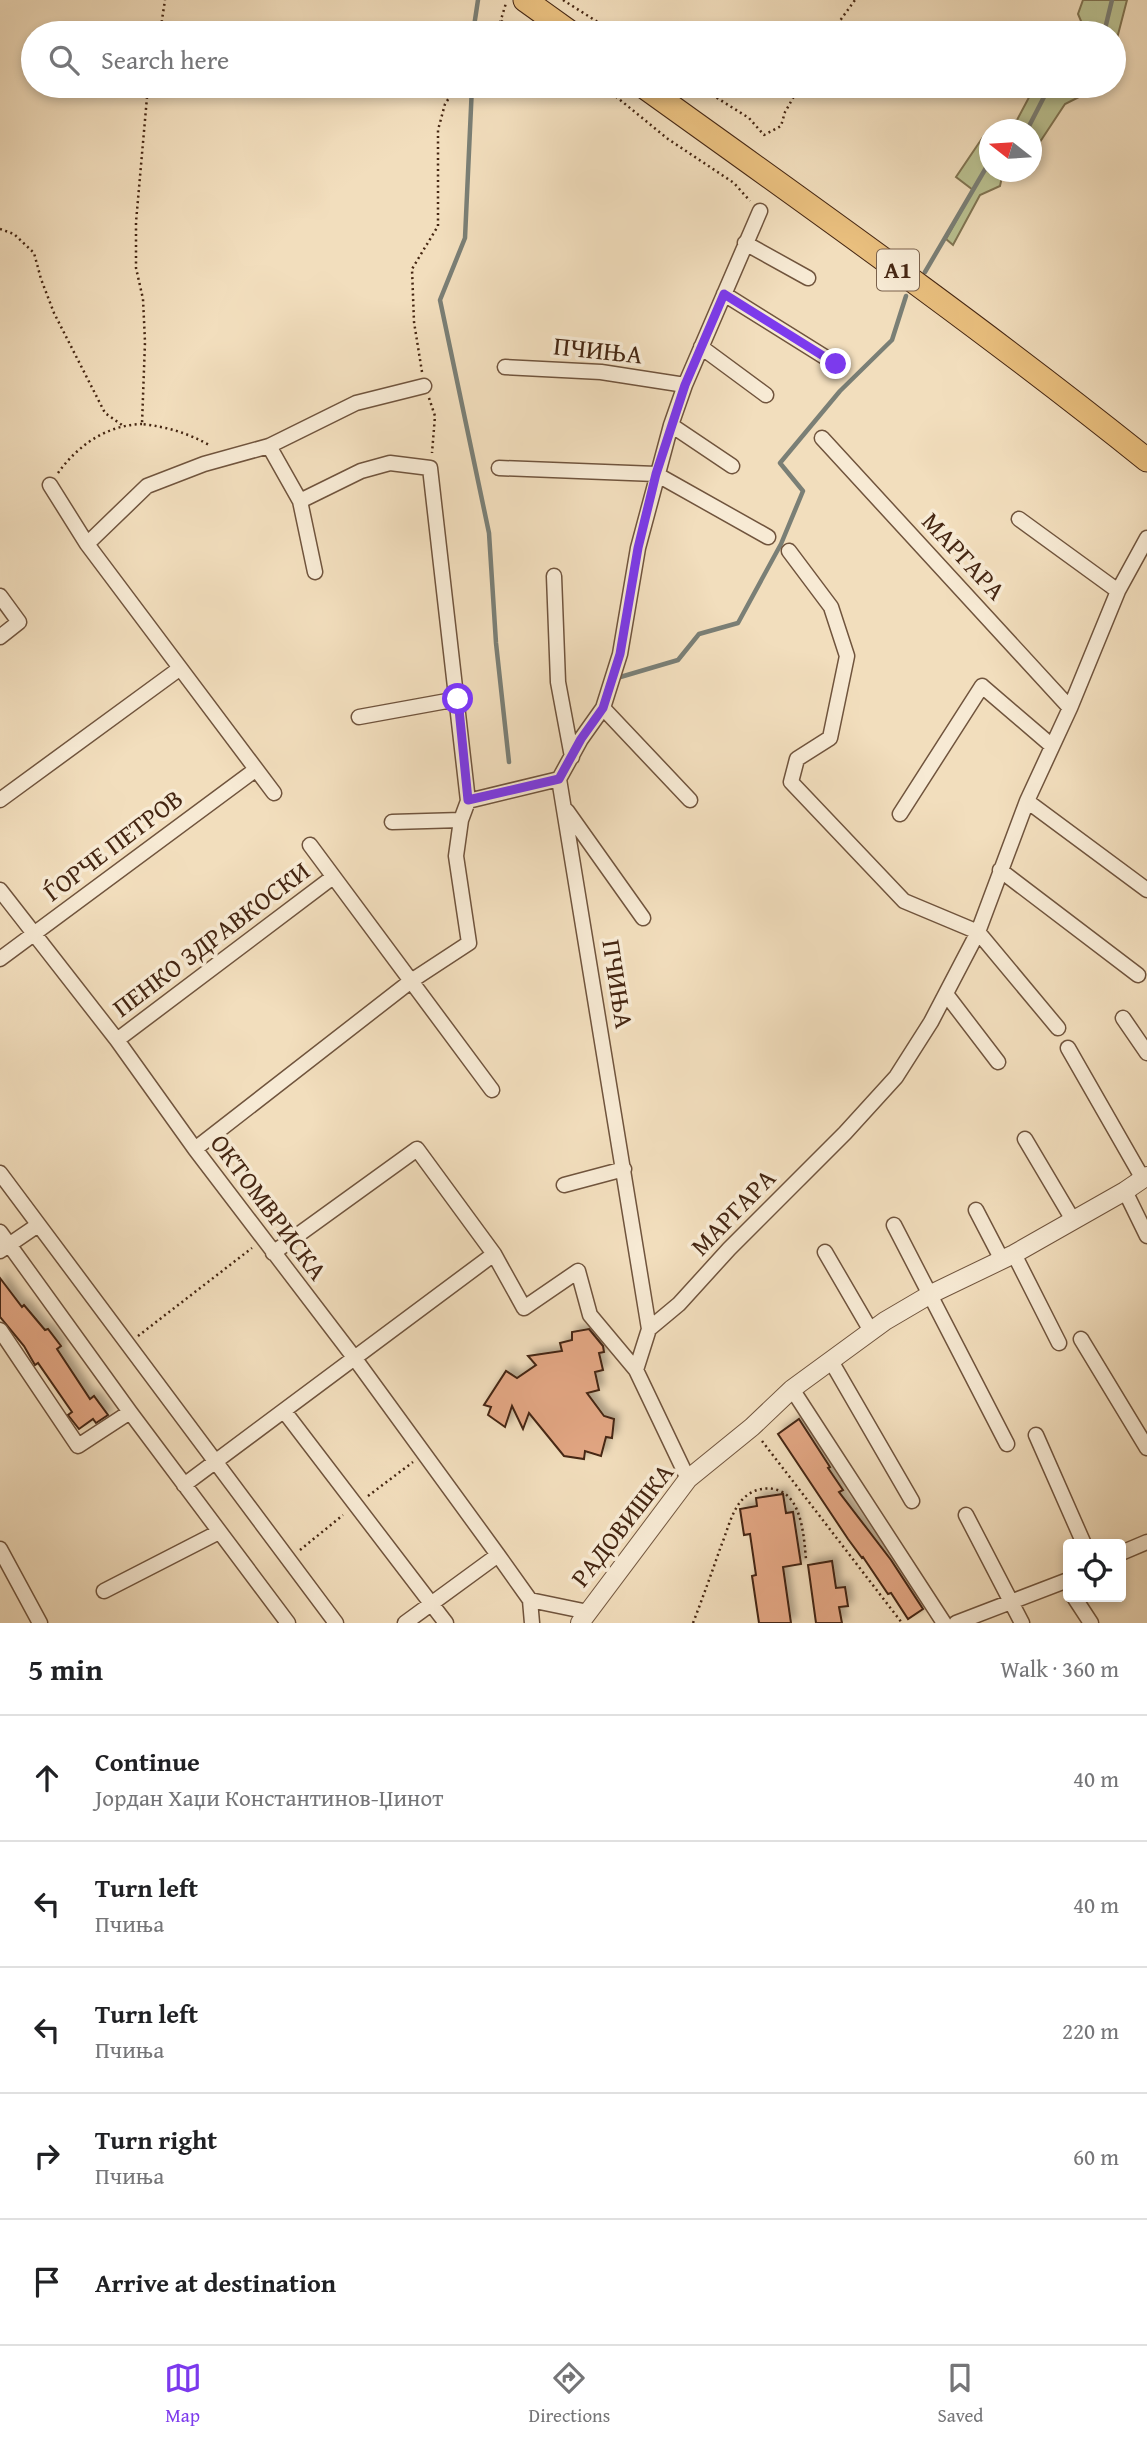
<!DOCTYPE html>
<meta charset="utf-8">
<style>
:root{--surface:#fff;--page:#f2f2f2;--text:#202124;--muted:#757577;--line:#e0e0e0;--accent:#7c3aed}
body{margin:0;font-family:"Gentium Book Plus",serif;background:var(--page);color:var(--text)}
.controls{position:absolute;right:21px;bottom:21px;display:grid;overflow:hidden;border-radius:7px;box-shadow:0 4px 10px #0003}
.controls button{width:63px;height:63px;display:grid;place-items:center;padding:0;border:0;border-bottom:2px solid var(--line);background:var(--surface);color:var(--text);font:35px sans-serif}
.compass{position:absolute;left:979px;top:119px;width:63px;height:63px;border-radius:50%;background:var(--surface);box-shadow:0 4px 10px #0003;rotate:287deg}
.stop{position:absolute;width:21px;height:21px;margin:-16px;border:5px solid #7c3aed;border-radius:50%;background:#fff}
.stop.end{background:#7c3aed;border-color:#fff;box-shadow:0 2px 7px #0008}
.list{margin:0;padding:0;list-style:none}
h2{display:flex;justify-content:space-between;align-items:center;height:91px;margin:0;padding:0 28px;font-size:30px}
h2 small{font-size:23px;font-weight:400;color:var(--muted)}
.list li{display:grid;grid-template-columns:46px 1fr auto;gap:21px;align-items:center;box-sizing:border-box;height:126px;padding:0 28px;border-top:2px solid var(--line)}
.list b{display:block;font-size:26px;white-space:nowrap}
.list p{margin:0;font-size:23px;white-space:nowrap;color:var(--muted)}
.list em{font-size:23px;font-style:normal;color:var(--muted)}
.icon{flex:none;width:38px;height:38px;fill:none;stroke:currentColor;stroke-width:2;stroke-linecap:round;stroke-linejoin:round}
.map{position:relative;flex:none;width:1147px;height:1623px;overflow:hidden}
.search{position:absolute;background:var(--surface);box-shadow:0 4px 10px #0003;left:21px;right:21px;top:21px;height:77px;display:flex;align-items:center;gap:18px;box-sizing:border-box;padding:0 24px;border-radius:38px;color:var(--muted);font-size:26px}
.sheet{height:721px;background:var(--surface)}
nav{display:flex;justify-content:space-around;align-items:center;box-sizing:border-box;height:98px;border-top:2px solid var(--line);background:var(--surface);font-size:19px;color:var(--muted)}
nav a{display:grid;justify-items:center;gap:4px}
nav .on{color:var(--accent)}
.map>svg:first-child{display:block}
</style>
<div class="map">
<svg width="1147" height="1623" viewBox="0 0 1147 1623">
<defs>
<filter id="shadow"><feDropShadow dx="5" dy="-5" stdDeviation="3.5" flood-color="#0004"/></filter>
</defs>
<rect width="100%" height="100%" fill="#f2debd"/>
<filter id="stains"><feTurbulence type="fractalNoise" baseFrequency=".00286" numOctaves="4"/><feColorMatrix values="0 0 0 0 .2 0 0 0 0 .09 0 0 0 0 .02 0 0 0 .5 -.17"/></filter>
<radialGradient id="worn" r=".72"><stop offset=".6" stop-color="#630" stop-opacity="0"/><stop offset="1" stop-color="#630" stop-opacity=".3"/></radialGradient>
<path fill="#bac191" stroke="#807452" stroke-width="2" d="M1083,0H1127L1114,50V33H1086L1078,14Z
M1035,86H1095L1093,90L1065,104L1032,154V130L994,129L1017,120Z
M989,132L990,172H1003L1000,186L980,195L953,245L946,239L973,190L956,177L985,134Z"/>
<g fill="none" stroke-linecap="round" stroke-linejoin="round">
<path stroke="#7a7f76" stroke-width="4.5" d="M473,33L478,0
M1104,33L1112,0
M472,86L465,238L440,300L489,533L496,643L509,762
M1027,130L1045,95L1063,86
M925,272L990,161
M617,678L678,660L699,634L738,623L781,544L803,491L780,463L840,391L892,340L906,296"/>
</g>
<path fill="#e2a683" stroke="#452612" stroke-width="2" filter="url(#shadow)" d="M0,1278L22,1307L24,1305L45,1330L48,1329L61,1346L57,1349L90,1399L94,1396L108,1415L96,1423L93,1419L79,1429L68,1415L72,1412L38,1363L35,1365L24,1346L0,1317Z
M589,1329L603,1346L604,1352L599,1353L603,1370L595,1372L599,1390L587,1393L604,1416L614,1419L612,1438L606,1437L601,1456L585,1451L584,1459L564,1456L529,1413L523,1429L512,1406L505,1427L488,1415L491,1407L484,1405L506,1371L517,1378L536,1365L528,1356L562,1351L560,1343L572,1340V1332Z
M799,1419L830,1467L828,1468L843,1490L839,1492L891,1560L923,1609L908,1619L891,1593L888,1594L863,1557L862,1558L848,1539L778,1434Z
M783,1494L786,1513L793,1512L801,1564L783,1567L791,1623H759L752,1576L756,1575L750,1534L744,1535L740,1509L757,1506L756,1498Z
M832,1561L836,1588L845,1587L848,1606L839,1607L842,1623H816L808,1565Z"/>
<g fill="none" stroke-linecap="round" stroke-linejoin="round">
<defs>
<path id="minor" d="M745,243L808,278
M724,294L836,364
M701,347L766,395
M505,367L601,372L685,385
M671,425L732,466
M822,438L1070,708
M269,446L300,501L315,572
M499,468L656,474L768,537
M50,485L87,544L274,793
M300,501L361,471L390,463L430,468L468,801
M1019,519L1118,591
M87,544L147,486L204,464L269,446L356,403L424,386
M789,551L831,607L847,656L830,738L797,759L791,782L904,901L978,932L1058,1028
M554,576L558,682L572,757
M0,596L19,622L0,637
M603,708L690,800
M359,717L458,699
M0,800L179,669
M1027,801L1147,890
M567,811L643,918
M900,814L982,686L1052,746
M392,822L461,820
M310,845L492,1090
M1000,870L1138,975
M0,890L117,1040L195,1149L353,1356L498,1555L530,1600L532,1623
M0,959L255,770
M946,994L998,1062
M1123,1018L1147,1053
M117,1040L333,877
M1068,1048L1143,1179
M1025,1139L1073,1220
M195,1149L411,981L469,943L456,856L461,820L468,801L559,779
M0,1173L336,1623
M564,1185L624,1169
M1125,1191L1147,1236
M976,1210L1002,1260
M894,1225L1007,1444
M0,1232L130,1412L288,1623
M0,1251L38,1225
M825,1252L871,1331
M273,1253L417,1149L494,1254L524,1308L578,1271L590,1315L636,1370L688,1479
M1014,1254L1059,1343
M649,1329L559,779L581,739L603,708L620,654L638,548L671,425L685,385L760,211
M0,1330L78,1446L130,1412
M1081,1339L1147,1448
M831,1361L912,1501
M636,1370L649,1329L679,1304L729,1249L845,1133L896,1077L931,1022L978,932L1027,801L1070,708L1118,591L1147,538
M792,1389L944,1623
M284,1411L446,1623
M1036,1435L1084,1544
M184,1485L494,1254
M966,1515L1022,1623
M0,1549L40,1623
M1121,1553L1147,1542
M104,1591L219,1532
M1074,1597L1091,1623
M530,1600L588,1612
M405,1623L498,1555
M956,1623L1068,1580"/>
<path id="tertiary" d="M580,1623L688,1479L752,1427L792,1389L885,1321L931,1294L1014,1254L1125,1191L1147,1176"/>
<path id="primary" d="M525,0L571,33
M643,86C813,208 984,329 1147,460"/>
</defs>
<use href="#minor" stroke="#70543d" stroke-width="17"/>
<use href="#tertiary" stroke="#70543d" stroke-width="20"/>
<use href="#primary" stroke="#452612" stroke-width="25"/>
<path stroke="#452612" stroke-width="2.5" stroke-dasharray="2 3.5" stroke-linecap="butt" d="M563,0L615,33
M501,21L529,33
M160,33L165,0
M497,33L506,3
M831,33L855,0
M148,86L136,222V268L143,299L145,342L142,424C168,427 188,433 211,446
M603,86L668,139L734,183L750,201
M698,86L749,118L764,135L781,126L785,112L800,86
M0,229L14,234L34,253L41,279L54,313L105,413L122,425
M422,372L414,322L412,269L438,226V130L445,104L457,86
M429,398L435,416L432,453
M58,473C78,445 107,425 142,424
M138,1336L252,1248
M762,1441L902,1623
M368,1496L413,1462
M300,1550L343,1515
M693,1623C703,1597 712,1572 721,1546C727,1532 731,1513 741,1501C750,1490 766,1485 780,1491C802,1500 804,1538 806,1559"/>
<use href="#minor" stroke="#f7ead4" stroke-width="14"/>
<use href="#tertiary" stroke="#f7ead4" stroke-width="18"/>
<use href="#primary" stroke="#e9bf7e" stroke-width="23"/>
</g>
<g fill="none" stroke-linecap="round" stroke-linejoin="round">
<path stroke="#7c3aed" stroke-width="9" d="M458,699L468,800L559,779L581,739L603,708L620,654L638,548L656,474L685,385L724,294L836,364"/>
</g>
<g text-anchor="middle" stroke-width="7" stroke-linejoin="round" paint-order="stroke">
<rect fill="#f7ead4" stroke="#7a614c" stroke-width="2" x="877" y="249.5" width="42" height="41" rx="5"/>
<g font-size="24" font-weight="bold" fill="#452612">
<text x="898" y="278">A1</text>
</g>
<g font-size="26" fill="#452612" stroke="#f7ead4">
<text transform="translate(598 350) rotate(6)" y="9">ПЧИЊА</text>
<text transform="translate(964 556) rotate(47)" y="9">МАРГАРА</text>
<text transform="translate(113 845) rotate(-37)" y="9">ЃОРЧЕ ПЕТРОВ</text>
<text transform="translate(211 939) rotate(-37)" y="9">ПЕНКО ЗДРАВКОСКИ</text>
<text transform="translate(618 984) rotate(81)" y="9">ПЧИЊА</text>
<text transform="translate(269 1207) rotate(53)" y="9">ОКТОМВРИСКА</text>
<text transform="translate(733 1212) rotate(-46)" y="9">МАРГАРА</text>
<text transform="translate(622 1525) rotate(-52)" y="9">РАДОВИШКА</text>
</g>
</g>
<rect width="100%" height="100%" filter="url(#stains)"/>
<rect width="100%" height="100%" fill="url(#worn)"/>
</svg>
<div class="controls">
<button><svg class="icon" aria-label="locate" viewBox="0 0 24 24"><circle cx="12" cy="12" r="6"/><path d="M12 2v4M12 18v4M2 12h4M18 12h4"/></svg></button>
</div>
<svg class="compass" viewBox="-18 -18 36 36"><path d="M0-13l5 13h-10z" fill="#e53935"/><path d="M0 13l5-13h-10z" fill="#757577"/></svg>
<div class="stop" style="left:458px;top:699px"></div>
<div class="stop end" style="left:836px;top:364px"></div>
<div class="search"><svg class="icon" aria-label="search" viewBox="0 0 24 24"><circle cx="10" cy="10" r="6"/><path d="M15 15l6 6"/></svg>Search here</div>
</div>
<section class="sheet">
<h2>5 min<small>Walk · 360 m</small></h2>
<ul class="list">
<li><svg class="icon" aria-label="ahead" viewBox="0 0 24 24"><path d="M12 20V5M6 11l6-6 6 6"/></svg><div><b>Continue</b><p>Јордан Хаџи Константинов-Џинот</p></div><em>40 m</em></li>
<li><svg class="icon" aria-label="left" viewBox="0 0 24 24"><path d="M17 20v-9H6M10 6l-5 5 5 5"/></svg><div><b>Turn left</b><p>Пчиња</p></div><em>40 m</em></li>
<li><svg class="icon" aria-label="left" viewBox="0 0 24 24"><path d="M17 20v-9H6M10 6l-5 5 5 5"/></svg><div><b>Turn left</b><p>Пчиња</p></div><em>220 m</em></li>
<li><svg class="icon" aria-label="right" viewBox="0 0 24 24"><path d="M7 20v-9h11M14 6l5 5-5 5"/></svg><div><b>Turn right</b><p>Пчиња</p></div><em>60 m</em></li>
<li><svg class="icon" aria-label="arrive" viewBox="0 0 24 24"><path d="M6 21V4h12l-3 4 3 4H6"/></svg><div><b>Arrive at destination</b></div></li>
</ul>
</section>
<nav>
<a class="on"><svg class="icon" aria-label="map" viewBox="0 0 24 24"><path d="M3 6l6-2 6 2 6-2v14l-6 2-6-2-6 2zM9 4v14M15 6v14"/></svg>Map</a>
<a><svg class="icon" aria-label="directions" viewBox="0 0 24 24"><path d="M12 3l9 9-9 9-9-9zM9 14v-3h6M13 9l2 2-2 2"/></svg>Directions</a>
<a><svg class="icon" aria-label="saved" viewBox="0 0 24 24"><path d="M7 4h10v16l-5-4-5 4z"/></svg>Saved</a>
</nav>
